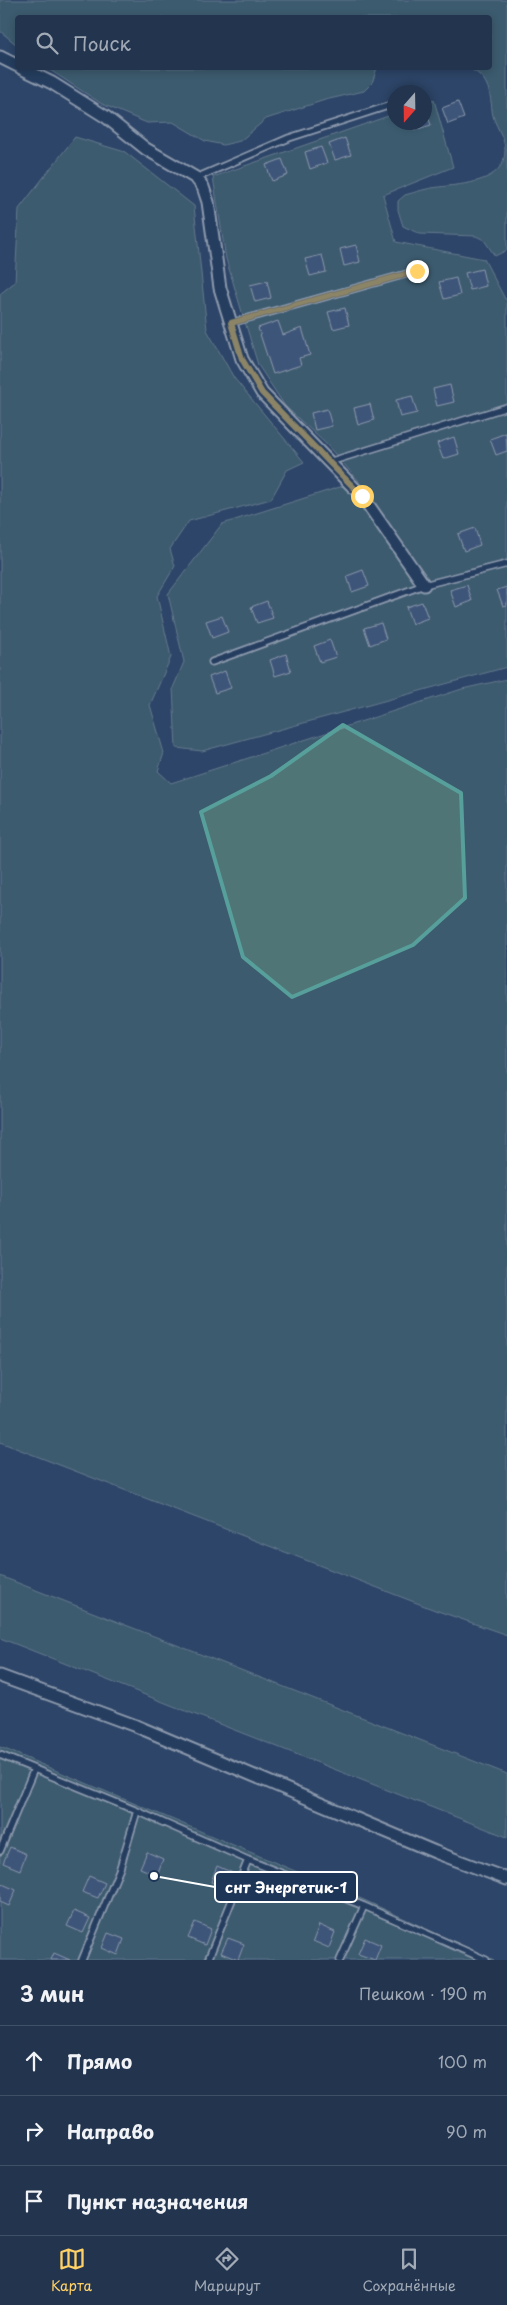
<!DOCTYPE html>
<html lang="ru">
<meta charset="utf-8">
<style>
:root{--surface:#22344e;--page:#2a3c55;--text:#f1f3f6;--muted:#a2aab6;--line:#3f4f66;--accent:#ffd166}
body{margin:0;font-family:"Playpen Sans",sans-serif;background:var(--page);color:var(--text)}
.compass{position:absolute;left:387px;top:85px;width:45px;height:45px;border-radius:50%;background:var(--surface);box-shadow:0 2px 8px #0003;rotate:200deg}
.stop{position:absolute;width:15px;height:15px;margin:-11px;border:4px solid #ffd166;border-radius:50%;background:#fff}
.stop.end{background:#ffd166;border-color:#fff;box-shadow:0 1px 5px #0008}
.list{margin:0;padding:0;list-style:none}
h2{display:flex;justify-content:space-between;align-items:center;height:65px;margin:0;padding:0 20px;font-size:21px}
h2 small{font-size:16px;font-weight:400;color:var(--muted)}
.list li{display:grid;grid-template-columns:32px 1fr auto;gap:15px;align-items:center;box-sizing:border-box;height:70px;padding:0 20px;border-top:1px solid var(--line)}
.list b{display:block;font-size:19px;white-space:nowrap}
.list em{font-size:16px;font-style:normal;color:var(--muted)}
.icon{flex:none;width:28px;height:28px;fill:none;stroke:currentColor;stroke-width:2;stroke-linecap:round;stroke-linejoin:round}
.map{position:relative;flex:none;width:507px;height:1960px;overflow:hidden}
.search{position:absolute;background:var(--surface);box-shadow:0 2px 8px #0003;left:15px;right:15px;top:15px;height:55px;display:flex;align-items:center;gap:12px;box-sizing:border-box;padding:0 18px;border-radius:5px;color:var(--muted);font-size:19px}
.sheet{height:275px;background:var(--surface)}
nav{display:flex;justify-content:space-around;align-items:center;box-sizing:border-box;height:70px;border-top:1px solid var(--line);background:var(--surface);font-size:14px;color:var(--muted)}
nav a{display:grid;justify-items:center;gap:2px}
nav .on{color:var(--accent)}
.map>svg:first-child{display:block}
</style>
<div class="map">
<svg width="507" height="1960" viewBox="0 0 507 1960">
<rect width="100%" height="100%" fill="#2d4568"/>
<filter id="ink" filterUnits="userSpaceOnUse"><feTurbulence type="fractalNoise" baseFrequency=".02" numOctaves="2"/><feDisplacementMap in="SourceGraphic" scale="10" xChannelSelector="R" yChannelSelector="G"/><feConvolveMatrix kernelMatrix="1 2 1 2 8 2 1 2 1" color-interpolation-filters="sRGB"/></filter>
<g filter="url(#ink)">
<path fill="#4f7577" stroke="#a7babb" d="M0,0H507V250L495,256L484,240L476,236L420,234L403,226L398,210V201L405,195C416,192 427,188 439,187C463,184 505,183 505,150C505,136 493,124 492,110C490,91 488,76 468,68H490V18H18L17,45L0,31Z
M47,68H377L372,83L364,91L325,100L266,119L240,141L223,145L205,141L173,122L147,123L102,104Z
M434,100L453,167L383,195L396,242L484,259L505,299H507V667L202,751L176,748L173,688L184,662L168,594L222,524L359,481L326,444L285,406L258,365L226,259L213,177L394,114V122H424L425,104Z
M75,137L125,152L194,206L207,330L234,378L304,462L287,470L271,499L189,521L170,549L175,566L157,596L171,657L150,705L164,753L158,771L171,783L462,689L507,679V1635L435,1610L0,1442V294L15,282L19,209Z
M0,1576L507,1774V1837L0,1638Z
M0,1747L364,1900L494,1960H0Z"/>
<path fill="#526990" stroke="#fff" d="M458,102L464,118L448,124L442,108Z
M425,108L431,125L415,130L412,122H424Z
M345,138L351,155L335,160L329,144Z
M321,147L327,163L310,169L305,152Z
M282,159L288,175L272,181L266,165Z
M356,245L360,262L344,266L340,249Z
M322,255L326,272L310,276L305,259Z
M482,269L486,286L470,290L465,273Z
M456,278L460,295L444,299L439,282Z
M267,281L271,298L255,302L250,285Z
M345,308L349,325L333,329L328,312Z
M278,321L283,335L302,328L310,355L299,358L301,365L273,374L258,328Z
M450,385L454,402L437,406L433,389Z
M412,396L417,413L400,417L396,400Z
M370,404L374,420L358,425L354,408Z
M327,409L332,426L315,430L311,413Z
M506,433L507,451L496,455L490,439Z
M454,437L459,454L443,459L437,443Z
M475,528L480,545L464,551L458,534Z
M363,570L369,586L352,592L347,576Z
M467,585L472,601L456,607L450,590Z
M507,587V605L503,606L497,590Z
M267,601L273,618L257,623L251,607Z
M422,602L428,618L412,624L406,607Z
M222,616L228,632L212,638L206,621Z
M381,623L386,639L370,645L364,628Z
M330,640L336,657L320,662L314,646Z
M286,654L291,671L275,676L270,660Z
M225,671L231,688L215,693L209,677Z
M10,1847L26,1854L20,1870L3,1863Z
M147,1852L163,1859L157,1875L140,1868Z
M217,1866L233,1873L227,1889L211,1882Z
M89,1876L105,1883L98,1898L82,1892Z
M0,1883L16,1890L9,1906L0,1902Z
M74,1911L90,1918L83,1933L67,1926Z
M195,1922L211,1929L205,1945L188,1938Z
M319,1925L335,1932L329,1948L313,1941Z
M108,1933L124,1939L118,1955L102,1948Z
M228,1938L244,1944L238,1960L221,1953Z
M365,1938L381,1945L375,1960L358,1954Z
M54,1953L70,1960H51Z"/>
<g fill="none" stroke-linecap="round" stroke-linejoin="round">
<defs>
<path id="service" d="M196,178L289,138L394,104
M231,323L417,271
M329,462L507,407
M212,662L424,585L507,564
M0,1755L137,1811L248,1860L364,1906L486,1960
M0,1851L34,1769
M82,1960L120,1868L137,1811
M208,1960L248,1860
M340,1960L364,1906"/>
<path id="minor" d="M0,57L18,66
M21,68L52,83L106,117L146,149L196,178L203,187L208,202L220,288L242,359L262,393L362,496L424,585
M0,1676L136,1726L435,1852L507,1879"/>
</defs>
<use href="#service" stroke="#fff" stroke-width="9"/>
<use href="#minor" stroke="#fff" stroke-width="15"/>
<use href="#service" stroke="#1d3557" stroke-width="5.5"/>
<use href="#minor" stroke="#1d3557" stroke-width="11"/>
</g>
</g>
<g fill="none" stroke-linecap="round" stroke-linejoin="round" filter="url(#ink)">
<path stroke="#ffd166" stroke-width="6" d="M362,496L262,393L242,359L231,323L417,271"/>
</g>
<path d="M0 0H507V1960H0ZM343,725L461,793L465,898L413,945L292,997L243,957L201,812L271,776Z" fill="#2d4568" fill-opacity=".55" fill-rule="evenodd"/>
<path fill="none" stroke="#579f9a" stroke-width="4" stroke-linejoin="round" d="M343,725L461,793L465,898L413,945L292,997L243,957L201,812L271,776Z"/>
<path fill="none" stroke="#fff" stroke-width="2" d="M154 1876L215 1887"/>
<circle fill="#fff" stroke="#1d3557" stroke-width="2" cx="154" cy="1876" r="5"/>
<rect fill="#1d3557" stroke="#fff" stroke-width="2" x="215" y="1872" width="142" height="30" rx="5"/>
<g font-size="15" text-anchor="middle" font-weight="bold" fill="#fff">
<text x="286" y="1893">снт Энергетик-1</text>
</g>
</svg>
<svg class="compass" viewBox="-18 -18 36 36"><path d="M0-13l5 13h-10z" fill="#e53935"/><path d="M0 13l5-13h-10z" fill="#a2aab6"/></svg>
<div class="stop" style="left:362px;top:496px"></div>
<div class="stop end" style="left:417px;top:271px"></div>
<div class="search"><svg class="icon" aria-label="search" viewBox="0 0 24 24"><circle cx="10" cy="10" r="6"/><path d="M15 15l6 6"/></svg>Поиск</div>
</div>
<section class="sheet">
<h2>3 мин<small>Пешком · 190 m</small></h2>
<ul class="list">
<li><svg class="icon" aria-label="ahead" viewBox="0 0 24 24"><path d="M12 20V5M6 11l6-6 6 6"/></svg><div><b>Прямо</b></div><em>100 m</em></li>
<li><svg class="icon" aria-label="right" viewBox="0 0 24 24"><path d="M7 20v-9h11M14 6l5 5-5 5"/></svg><div><b>Направо</b></div><em>90 m</em></li>
<li><svg class="icon" aria-label="arrive" viewBox="0 0 24 24"><path d="M6 21V4h12l-3 4 3 4H6"/></svg><div><b>Пункт назначения</b></div></li>
</ul>
</section>
<nav>
<a class="on"><svg class="icon" aria-label="map" viewBox="0 0 24 24"><path d="M3 6l6-2 6 2 6-2v14l-6 2-6-2-6 2zM9 4v14M15 6v14"/></svg>Карта</a>
<a><svg class="icon" aria-label="directions" viewBox="0 0 24 24"><path d="M12 3l9 9-9 9-9-9zM9 14v-3h6M13 9l2 2-2 2"/></svg>Маршрут</a>
<a><svg class="icon" aria-label="saved" viewBox="0 0 24 24"><path d="M7 4h10v16l-5-4-5 4z"/></svg>Сохранённые</a>
</nav>
